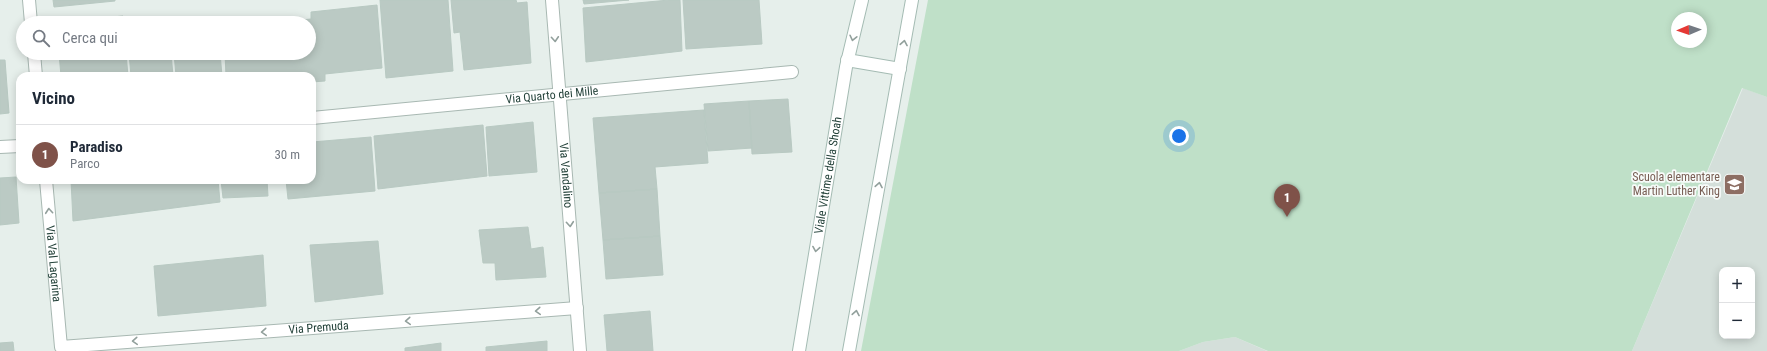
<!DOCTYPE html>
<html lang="it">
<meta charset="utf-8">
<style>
:root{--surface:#fff;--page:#f6f6f7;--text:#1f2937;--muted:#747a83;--line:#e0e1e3;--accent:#7f5249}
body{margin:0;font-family:"Roboto Condensed",sans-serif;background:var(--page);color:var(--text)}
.controls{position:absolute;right:12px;bottom:12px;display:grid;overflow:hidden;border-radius:8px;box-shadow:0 2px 10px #0003}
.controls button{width:36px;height:36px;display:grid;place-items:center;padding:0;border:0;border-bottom:1px solid var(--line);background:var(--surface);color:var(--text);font:20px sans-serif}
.compass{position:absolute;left:1671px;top:12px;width:36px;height:36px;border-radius:50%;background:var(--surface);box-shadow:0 2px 10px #0003;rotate:268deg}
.you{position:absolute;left:1179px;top:136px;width:14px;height:14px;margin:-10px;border:3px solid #fff;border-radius:50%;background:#1a73e8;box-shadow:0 0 0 6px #1a73e833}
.badge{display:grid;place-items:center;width:26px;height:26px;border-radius:50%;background:var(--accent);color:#fff;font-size:13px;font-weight:700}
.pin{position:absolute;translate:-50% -33px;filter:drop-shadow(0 1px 2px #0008)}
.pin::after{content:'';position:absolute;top:21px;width:14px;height:12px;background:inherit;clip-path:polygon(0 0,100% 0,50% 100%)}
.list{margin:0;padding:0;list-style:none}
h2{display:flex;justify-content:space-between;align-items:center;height:52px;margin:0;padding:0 16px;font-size:17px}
h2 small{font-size:13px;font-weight:400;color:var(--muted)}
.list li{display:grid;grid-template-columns:26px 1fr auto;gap:12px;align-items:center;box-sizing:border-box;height:60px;padding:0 16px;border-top:1px solid var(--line)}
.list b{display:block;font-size:15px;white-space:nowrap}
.list p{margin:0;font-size:13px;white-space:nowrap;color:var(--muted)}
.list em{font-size:13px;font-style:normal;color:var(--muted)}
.icon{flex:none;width:22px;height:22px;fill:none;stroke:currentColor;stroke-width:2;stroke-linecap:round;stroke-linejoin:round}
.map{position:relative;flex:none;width:1767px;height:351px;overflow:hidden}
.search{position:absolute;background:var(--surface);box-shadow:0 2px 10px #0003;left:16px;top:16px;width:300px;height:44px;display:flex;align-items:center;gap:10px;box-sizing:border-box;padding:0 14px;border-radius:22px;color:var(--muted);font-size:15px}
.panel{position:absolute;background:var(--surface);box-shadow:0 2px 10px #0003;left:16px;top:72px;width:300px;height:112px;border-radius:12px}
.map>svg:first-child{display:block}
</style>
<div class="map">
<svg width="1767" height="351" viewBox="0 0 1767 351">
<rect width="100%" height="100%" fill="#e6efeb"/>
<path fill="#d4dfda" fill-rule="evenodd" d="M1743,88L1767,97V351H1632ZM1722,270H1752V336H1722Z
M1235,337L1267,351H1179L1203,342Z"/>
<path fill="#bfe0c8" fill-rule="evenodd" d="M928,0H1767V97L1742,88L1632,351H1268L1235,337L1203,342L1179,351H861ZM1677,18H1701V42H1677Z"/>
<path fill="#bbcac4" stroke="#b8c9c2" d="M53,0H115V1L54,7Z
M380,0H448L453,71L386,78Z
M451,0H516L517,3L527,2L531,63L464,70L460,32L454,33Z
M583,0H629L584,4Z
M669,0H680L682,51L586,62L583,8Z
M683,0H759L762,44L686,49Z
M377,5L382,68L325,74V81L312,82V76H226L225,53H309V23H270L311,19V12Z
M123,16V23H57V22Z
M59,53H126L128,76H61Z
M129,53H171L173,76H131Z
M174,53H220L222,76H176Z
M0,60H5L9,113L0,114Z
M788,99L792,152L752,154L749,101Z
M749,101L752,148L708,151L704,104Z
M704,110L708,163L655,167L657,189L599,193L593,118Z
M533,122L537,172L489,176L486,127Z
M483,125L487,176L378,189L374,136Z
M371,137L375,191L288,199L286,180H312V142Z
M16,177L19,223L0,225V178Z
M71,180H218L220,202L73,221Z
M221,180H267L268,196L223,198Z
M657,189L660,236L603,240L599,193Z
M528,227L531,249L543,247L546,277L496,280L495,263H483L479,230Z
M660,236L663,275L606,279L603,240Z
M378,241L383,294L315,302L310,245Z
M263,255L266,306L158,316L154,266Z
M650,311L653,351H607L604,315Z
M547,341V351H486V347Z
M13,342L14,351H0V343Z
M441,343V351H405V348Z"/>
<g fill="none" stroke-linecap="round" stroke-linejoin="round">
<defs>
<g id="street">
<path d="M29,0L31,23"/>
<path id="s1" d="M552,0L580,351"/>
<path d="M34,53L36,76"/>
<path id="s2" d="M312,118L792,72"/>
<path d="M0,147L20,146"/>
<path id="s3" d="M46,180L61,347L577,308"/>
</g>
<g id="secondary">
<path d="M847,60L900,69"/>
<path id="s4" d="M799,351L846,67L862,0"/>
<path d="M849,351L912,0"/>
</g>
</defs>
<use href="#street" stroke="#a8b8b2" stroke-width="14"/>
<use href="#secondary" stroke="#a4bbb3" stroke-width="14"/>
<use href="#street" stroke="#fff" stroke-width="12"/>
<use href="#secondary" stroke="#fff" stroke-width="12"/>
</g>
<defs><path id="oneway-chevron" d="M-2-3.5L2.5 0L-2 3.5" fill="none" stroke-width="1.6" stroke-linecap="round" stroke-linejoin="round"/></defs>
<g stroke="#92a09c">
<use href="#oneway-chevron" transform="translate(853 38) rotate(103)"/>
<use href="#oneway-chevron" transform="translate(555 39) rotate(86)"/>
<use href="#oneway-chevron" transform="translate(904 43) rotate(-80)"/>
<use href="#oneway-chevron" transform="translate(879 185) rotate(-80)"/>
<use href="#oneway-chevron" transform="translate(49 211) rotate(-95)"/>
<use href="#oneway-chevron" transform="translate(570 224) rotate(85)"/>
<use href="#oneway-chevron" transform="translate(816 249) rotate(99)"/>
<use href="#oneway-chevron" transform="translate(538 311) rotate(176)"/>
<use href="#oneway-chevron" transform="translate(856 313) rotate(-80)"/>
<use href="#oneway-chevron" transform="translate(408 321) rotate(176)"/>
<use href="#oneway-chevron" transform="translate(264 332) rotate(176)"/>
<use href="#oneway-chevron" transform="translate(135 341) rotate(176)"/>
</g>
<defs>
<symbol id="school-square" viewBox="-11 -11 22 22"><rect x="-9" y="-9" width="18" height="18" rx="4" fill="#8d6e63" stroke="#f7fbf9"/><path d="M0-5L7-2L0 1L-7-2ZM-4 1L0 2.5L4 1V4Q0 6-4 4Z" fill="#fff"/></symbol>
</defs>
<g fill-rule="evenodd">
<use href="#school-square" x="1722" y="172" width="25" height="25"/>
</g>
<g text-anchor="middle" stroke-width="3.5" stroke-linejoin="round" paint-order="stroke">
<g font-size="12" fill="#24423a" stroke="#f7fbf9">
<text dy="4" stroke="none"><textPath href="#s2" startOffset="241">Via Quarto dei Mille</textPath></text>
<text dy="4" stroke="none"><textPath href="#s4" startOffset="178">Viale Vittime della Shoah</textPath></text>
<text dy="4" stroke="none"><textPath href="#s1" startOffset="176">Via Vandalino</textPath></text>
<text dy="4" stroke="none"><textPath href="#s3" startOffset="84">Via Val Lagarina</textPath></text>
<text dy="4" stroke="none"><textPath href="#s3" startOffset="426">Via Premuda</textPath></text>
</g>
<g font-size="12" fill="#785e54" stroke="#f7fbf9" text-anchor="end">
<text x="1720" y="181">Scuola elementare<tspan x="1720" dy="14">Martin Luther King</tspan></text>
</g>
</g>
</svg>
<div class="controls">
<button>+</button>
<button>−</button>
</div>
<svg class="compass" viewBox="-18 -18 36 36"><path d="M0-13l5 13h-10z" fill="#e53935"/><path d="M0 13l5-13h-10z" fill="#747a83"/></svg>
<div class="you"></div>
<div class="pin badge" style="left:1287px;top:217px">1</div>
<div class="search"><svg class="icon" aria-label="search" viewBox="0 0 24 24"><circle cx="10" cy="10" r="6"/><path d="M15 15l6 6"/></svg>Cerca qui</div>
<section class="panel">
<h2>Vicino<small></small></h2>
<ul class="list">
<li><span class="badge">1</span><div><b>Paradiso</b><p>Parco</p></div><em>30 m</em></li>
</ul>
</section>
</div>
